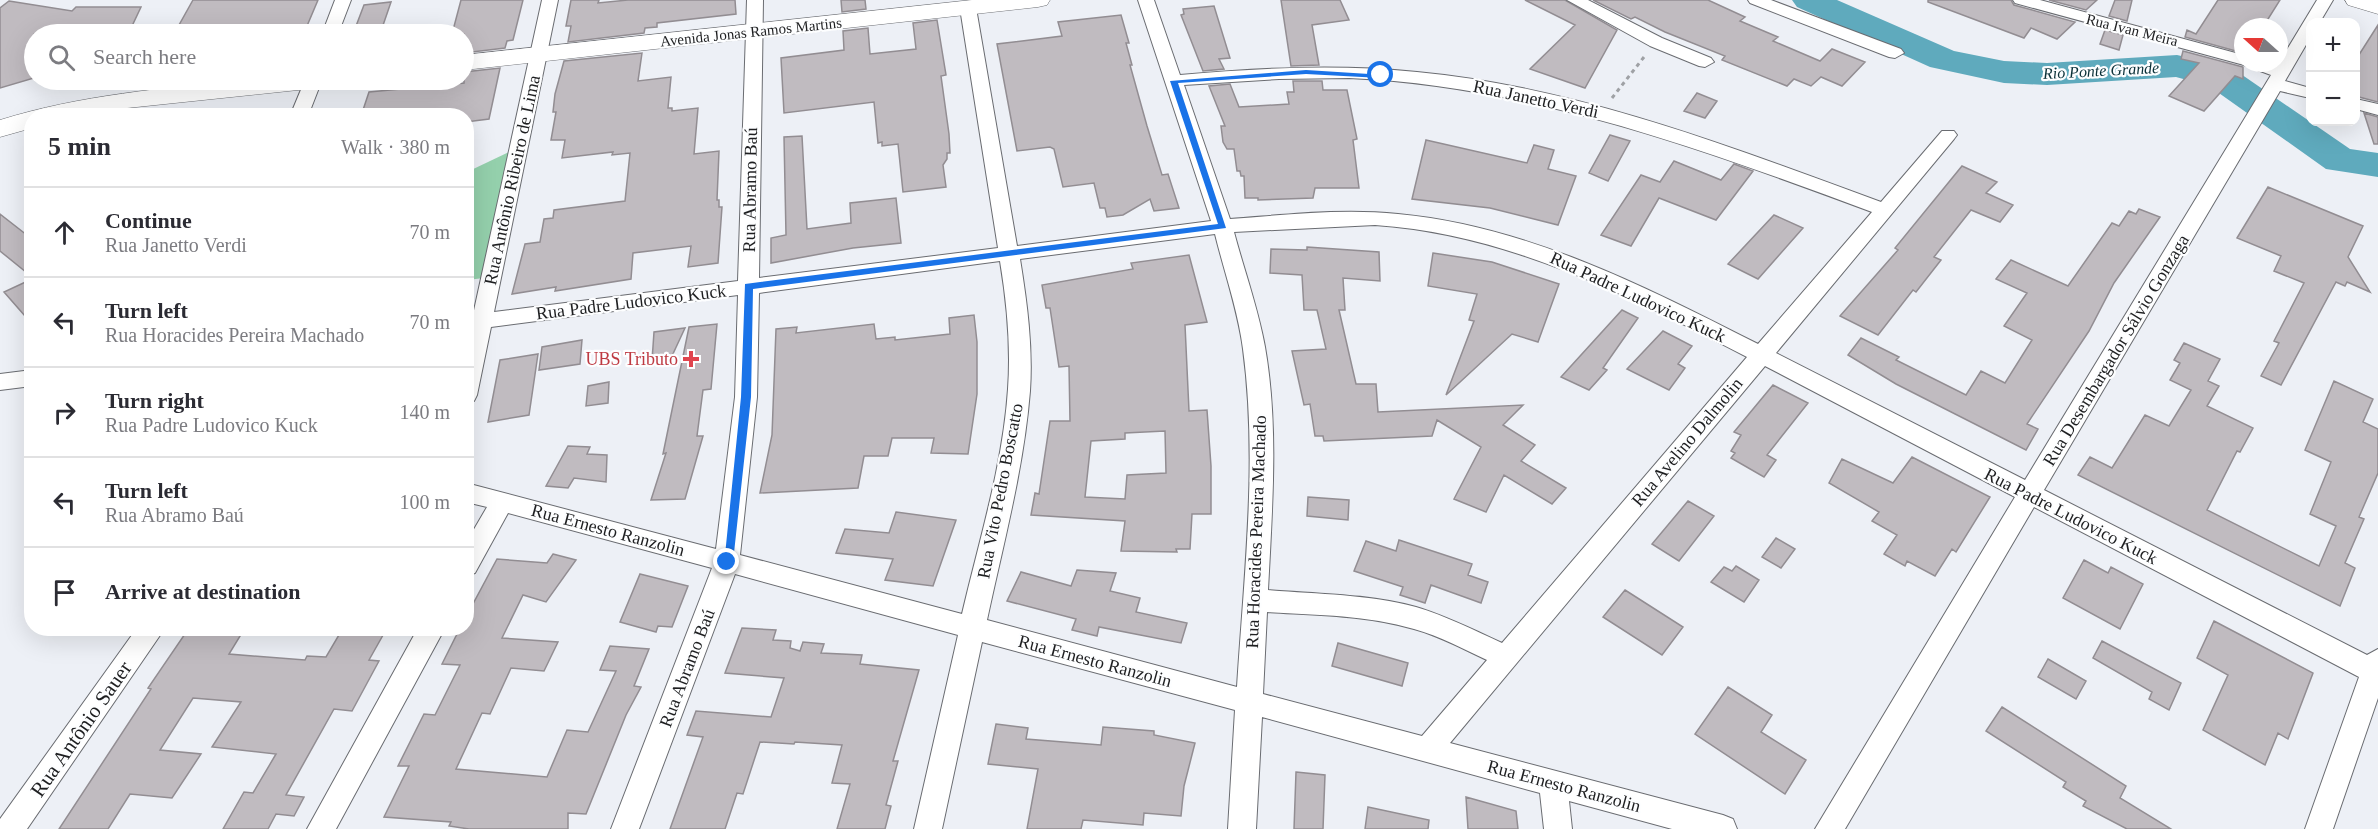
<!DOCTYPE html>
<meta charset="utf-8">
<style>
:root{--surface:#fff;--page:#f7f7f7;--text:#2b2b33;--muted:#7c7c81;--line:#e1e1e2}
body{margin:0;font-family:Georgia,serif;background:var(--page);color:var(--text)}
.controls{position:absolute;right:18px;top:18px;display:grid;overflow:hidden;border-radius:12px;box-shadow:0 6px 24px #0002}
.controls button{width:54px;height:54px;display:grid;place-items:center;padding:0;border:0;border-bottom:2px solid var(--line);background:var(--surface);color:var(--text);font:30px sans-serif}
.compass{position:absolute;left:2234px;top:18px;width:54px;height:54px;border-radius:50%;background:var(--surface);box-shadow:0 6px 24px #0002;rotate:291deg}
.stop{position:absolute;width:18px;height:18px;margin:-14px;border:4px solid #1a73e8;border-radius:50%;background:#fff}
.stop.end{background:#1a73e8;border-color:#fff;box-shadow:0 2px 6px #0008}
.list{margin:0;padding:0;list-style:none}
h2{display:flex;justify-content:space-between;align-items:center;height:78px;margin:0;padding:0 24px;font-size:26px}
h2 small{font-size:20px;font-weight:400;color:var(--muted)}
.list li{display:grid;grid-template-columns:39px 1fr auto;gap:18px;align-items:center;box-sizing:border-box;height:90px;padding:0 24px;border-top:2px solid var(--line)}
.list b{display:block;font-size:22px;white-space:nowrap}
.list p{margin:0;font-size:20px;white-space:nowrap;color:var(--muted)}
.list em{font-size:20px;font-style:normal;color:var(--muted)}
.icon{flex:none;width:33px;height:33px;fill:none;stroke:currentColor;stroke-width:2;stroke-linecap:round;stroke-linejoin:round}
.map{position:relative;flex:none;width:2378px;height:829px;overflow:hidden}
.search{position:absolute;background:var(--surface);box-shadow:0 6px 24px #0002;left:24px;top:24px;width:450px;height:66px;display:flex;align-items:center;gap:15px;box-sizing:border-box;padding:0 21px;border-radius:33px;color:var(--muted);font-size:22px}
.panel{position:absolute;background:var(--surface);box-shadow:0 6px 24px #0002;left:24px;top:108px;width:450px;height:528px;border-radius:24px}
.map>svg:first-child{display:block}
</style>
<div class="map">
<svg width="2378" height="829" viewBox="0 0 2378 829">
<rect width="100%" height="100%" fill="#edf0f6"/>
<path fill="#94d0ac" d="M511,151L484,278L467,280V172Z"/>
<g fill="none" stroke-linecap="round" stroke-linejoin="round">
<path fill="#5faabd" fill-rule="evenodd" d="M1792,0H1837L1954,51L2004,61L2047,63L2177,55L2190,58L2235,70L2350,149L2378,153V177L2326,169L2209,86L2176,77L2047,85L2004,83L1930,67L1797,7Z"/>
</g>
<path fill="#c0bbc0" stroke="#928d92" stroke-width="1.5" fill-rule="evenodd" d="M193,0H318L304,33L174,34Z
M461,0H523L513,40L507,41L505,48L464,53V34H452Z
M571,0H599L598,3L628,0H735L736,14L657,23V27L645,28L644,33L568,42L571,26H566Z
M841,0H865L866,9L842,12Z
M1281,0H1340L1349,20L1312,25L1319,65L1291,66Z
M1525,0H1565L1617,30L1585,88L1530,69L1575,25Z
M1593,0H1708L1745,17L1740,21L1778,37L1773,41L1820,61L1832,49L1865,62L1842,86L1821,77L1811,86L1794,79L1787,86L1722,60L1725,56L1665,32L1635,17L1631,19Z
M1928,0H2011L2014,5L2075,22L2057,39L2031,28L2024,38L1928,2Z
M2049,0H2097L2086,10Z
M2115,0H2132L2127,21L2109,16Z
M2218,0H2280L2263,27H2243V53L2185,37L2187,30L2196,34Z
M9,1L72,11L76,7H141L132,26L93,31L91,34H34V78L0,88V8Z
M391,2L380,34H353L364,5Z
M1214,6L1230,58L1219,59L1224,69L1203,71L1181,15L1184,14L1183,9Z
M1121,15L1129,43H1126L1132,65H1130L1147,126L1162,175L1168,174L1179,208L1154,211L1150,199L1123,215L1107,217L1105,208H1100L1094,183L1063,187L1054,149L1050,147L1017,151L997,44L1062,36L1058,22Z
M937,20L946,75L941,76L949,134L950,153H947V159L943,165L946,187L903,192L898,144L882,146V142L878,143L874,102L784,113L781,58L844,50L843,31L868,28L870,54L916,49L913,23Z
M2378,25V102L2359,97L2355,88V61Z
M2105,30L2123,35L2119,50L2100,44Z
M2183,51L2243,67V79L2235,76L2204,111L2169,96L2199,63L2181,59Z
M642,53L638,81L671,77L668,108H672V111L698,108L694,154L719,151L717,200H719V207H722L718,263L688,267L691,246L633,253L631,279L555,291L556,287L512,294L525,244L540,242L544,219L553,218L554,210L625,201L630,153L612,155L613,152L562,158L565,140H551L556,112H553L555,94L564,61Z
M500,68L489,119L466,122V116H361L369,92L464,83V72Z
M1293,81H1322L1323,90H1347L1357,139L1353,140L1359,188H1315L1313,198L1258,200V198H1245L1244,176H1241L1240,171H1237L1234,149H1227L1223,142L1221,126H1225L1209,86L1230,84L1239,107L1289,104L1287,92H1294Z
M1697,93L1717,101L1705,118L1684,111Z
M2364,113L2378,117V144H2374Z
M1610,135L1630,141L1608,181L1589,173Z
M802,136L807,229L851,223L850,203L896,198L901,243L853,248L771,263V238L786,235L784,137Z
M1426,140L1527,163L1534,145L1554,150L1548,169L1576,176L1558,225L1490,208L1412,199Z
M1674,161L1721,180L1734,164L1753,171L1716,220L1659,198L1631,246L1601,235L1641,175L1660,182Z
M1962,166L1997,182L1986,193L2013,205L2000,222L1971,210L1934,257L1941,260L1916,292L1913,290L1878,335L1840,316L1898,250L1895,248Z
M2268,187L2363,226L2348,257L2370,292L2347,282L2345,286L2336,282L2281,385L2261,376L2279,343L2274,341L2304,283L2274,271L2281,256L2237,238Z
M2139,209L2160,217L2114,283L2089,331L2027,424L2038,429L2026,450L1896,384L1848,355L1861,338L1899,357L1896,360L1966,395L1981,371L2005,383L2032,340L2004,326L2027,293L1996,279L2011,260L2068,286L2112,223L2119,226L2129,211L2136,214Z
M0,214L32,239V277L0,251Z
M1774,215L1803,228L1758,279L1728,264Z
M1307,247L1379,252L1380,281L1343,278L1345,310H1339L1356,384H1376L1378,412L1523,405L1503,425L1535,445L1521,461L1566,488L1552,504L1504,475L1486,512L1454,499L1481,447L1437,420L1432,436L1324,441L1323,436H1315L1310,404L1304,405L1292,351L1326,349L1317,310H1304L1302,275L1270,273L1271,249L1307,250Z
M1433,253L1492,262L1559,284L1538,342L1512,334L1446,395L1474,321L1469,320L1477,294L1428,286Z
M1189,255L1207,322L1185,325L1189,411L1207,410L1211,466V514H1192L1190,549H1176L1177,552L1121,551L1125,521L1031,515L1035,493L1039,494L1050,421H1070L1069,366L1059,367L1050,308H1046L1042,285L1133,269L1131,263ZM1165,431L1166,473L1127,475L1125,499L1085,497L1091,441L1125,439V433Z
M32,279V324L4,292Z
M1622,310L1638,318L1603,368L1607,370L1589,390L1561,377Z
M974,315L977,342V394L968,454L931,453L934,438H892L888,456H864L858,488L760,493L772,435L776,329L797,327L796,333L874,324L876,339L895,337V340L950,334L949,318Z
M717,324L711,389L703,390L697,436H703L685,499L651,500L666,453L663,454L689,327Z
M685,328L671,358L652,361L654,332Z
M1663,331L1692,346L1678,364L1685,368L1669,390L1627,369Z
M582,340L580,364L539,370L542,347Z
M2184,343L2220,359L2208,381L2219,386L2207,406L2253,428L2240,452L2237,451L2207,510L2319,566L2336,526L2310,514L2331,462L2305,450L2334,381L2373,399L2363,422L2378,429V473L2359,517L2364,519L2345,563L2355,568L2340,606L2078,475L2090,457L2112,468L2145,415L2169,426L2191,390L2170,380L2180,363L2174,360Z
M538,354L529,415L488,422L500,360Z
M609,382L608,403L586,406L588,386Z
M1773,385L1808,403L1767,455L1776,460L1764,477L1731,458L1735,453L1731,451L1741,435L1734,432Z
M568,446L590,447L587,454L607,455L606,482L574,478L568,488L546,486Z
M1912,457L1990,497L1956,552L1952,549L1935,576L1907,561L1905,566L1884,554L1897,535L1872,521L1879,512L1829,483L1842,459L1893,483Z
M1308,497L1349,500L1348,520L1307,516Z
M1688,501L1714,516L1679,561L1652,544Z
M896,512L956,520L933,586L885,580L893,559L836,553L845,529L889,533Z
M1776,538L1795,549L1781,568L1762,557Z
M1399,540L1472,564L1468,575L1488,582L1481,603L1431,585L1425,603L1400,595L1403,587L1354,571L1366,541L1396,551Z
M553,554L576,560L546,602L523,595L502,638L558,642L544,671L511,668L490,714L482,713L456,769L547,777L567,730L588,732L616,671L600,670L610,646L649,649L634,686L641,687L626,715L586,814L568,813V829H469L449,826L451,822L384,817L409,766H398L424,714L435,715L460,665L442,664L460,628H466V617L497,559L547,563Z
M2084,560L2108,573L2111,567L2143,584L2120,629L2063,598Z
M1736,566L1759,580L1744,602L1711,582L1724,567L1732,571Z
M1077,570L1116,573L1110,591L1140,598L1136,612L1187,623L1181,643L1099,627L1097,636L1072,630L1076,619L1007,601L1021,572L1071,586Z
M640,574L688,586L672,627L658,626L656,632L620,622Z
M1625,590L1683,627L1662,655L1603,617Z
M2214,621L2313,673L2288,739L2278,733L2265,765L2203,730L2228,675L2197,658Z
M189,628H245L229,654L305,660L307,656L326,657L343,628H387L369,660L379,661L352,711L334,709L286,795L304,797L294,816L276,814L268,829H223L244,792L253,793L276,754L212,747L241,702L193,698L160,750L201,754L172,798L130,794L108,829H59L151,689L148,688Z
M742,628L776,630L773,640L791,641L790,648L800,651L803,642L824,644L821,653L862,655L860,664L919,670L893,761H898L886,805L891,806L885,829H837L850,784L832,783L842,745L795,742L794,744L760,742L743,794L737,793L725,829H670L703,737L687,735L696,711L771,717L784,678L725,673Z
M2102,641L2181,683L2169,710L2149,699L2152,692L2093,658Z
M1338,643L1408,663L1402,686L1332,666Z
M2048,659L2086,681L2076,699L2038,677Z
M1728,687L1772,715L1761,732L1806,760L1785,794L1695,734Z
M2002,707L2126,786L2120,798L2171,829H2127L2083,806L2086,801L2063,787L2066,782L1986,731Z
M996,724L1028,728L1026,739L1101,745L1103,727L1154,731V735L1195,743L1184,786L1181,816L1144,813L1143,825L1083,820L1081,829H1027L1038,769L988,764Z
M1296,772L1325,775L1323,829H1294Z
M1466,797L1516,811L1518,829H1468Z
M1368,807L1429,820L1428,829H1365Z"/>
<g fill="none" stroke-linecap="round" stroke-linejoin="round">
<defs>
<path id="street" d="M335,0H351L338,34H322Z
M542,0H558L494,312L738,281L747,0H763L759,278L998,248L960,8L968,3L976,8L1017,246L1211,221L1138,0H1154L1180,75C1259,68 1338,64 1417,72C1577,87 1731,147 1881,202L1942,131H1954L1957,135L1954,139L1776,353L2025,480L2271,75L2244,65L2015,3L2013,0H2040L2243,55V63L2277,66L2317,0H2333L2320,22H2310V38L2285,81L2310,88V98L2280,91L2044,490L2367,655L2378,649V698L2333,829H2305L2359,677L2034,507L1845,829H1815L2015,497L1765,366L1450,743L1723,815L1733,819L1737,829H1672L1569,801L1572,829H1544L1540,793L1262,717L1256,829H1228L1235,710L982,642L942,829H914L958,635L735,574L639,829H611L712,568L508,513L475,573L466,576V543L487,507L466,502V483L716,549L735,397L738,295L491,327L477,395L474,401L466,403V342L469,330H466V315H473ZM1349,78C1532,86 1702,149 1872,212L1758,344C1644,286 1527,226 1398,214C1342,208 1286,215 1230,219L1184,85L1279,79ZM1375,225C1510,234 1629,296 1747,357L1502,643C1474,630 1446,616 1416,607C1368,594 1317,594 1268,590C1272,510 1279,427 1265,347C1258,308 1244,270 1234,232ZM1215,234C1224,271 1238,310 1243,349C1258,461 1244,575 1237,687L987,620C1003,545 1024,468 1030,391C1033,347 1027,302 1020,259ZM1000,261C1007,303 1011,347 1008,389C1003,465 979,541 962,614L740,555L757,397L759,293ZM1267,612C1316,615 1367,615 1414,629C1440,636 1463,649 1487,660L1422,736L1263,694Z
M1567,0H1588L1662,38L1711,58L1714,62L1705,67L1699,66L1650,46Z
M1748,0H1771L1901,49L1904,53L1895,58L1889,57L1750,3Z
M305,80H322L308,116H290Z
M2356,99L2378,104V115L2356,109Z
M32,370V386L0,390V374Z
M137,628H165L27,829H0V819Z
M418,628H445L336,829H307Z"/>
<path id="secondary" d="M972,0H1050L1047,5L1038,7L464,70V55Z
M2345,0H2378V14L2348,5Z
M248,80H330L326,85L317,88L108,110L83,116H32V128L0,137V120C80,95 164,88 248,80Z"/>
</defs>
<use href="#street" stroke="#6a6c71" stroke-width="2"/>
<use href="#secondary" stroke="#6a6c71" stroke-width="1"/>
<path stroke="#9fa1a5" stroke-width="3" stroke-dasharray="4 4" stroke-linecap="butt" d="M1612,98L1644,57"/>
<use href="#street" fill="#fff" fill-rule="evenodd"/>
<use href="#secondary" fill="#fff" fill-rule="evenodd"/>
</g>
<path fill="#1a73e8" d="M1306,70L1385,75L1381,78L1306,74L1178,83L1226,228L753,289L751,397L733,562L727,567L724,565L741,397L745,284L1218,224L1170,81Z"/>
<path fill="#e0444e" stroke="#fdfeff" stroke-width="2" d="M688 350h6v6h6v6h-6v6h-6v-6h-6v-6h6z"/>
<g text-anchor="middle" stroke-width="4.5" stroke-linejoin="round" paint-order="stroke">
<g font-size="15" fill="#1e1f21" stroke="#fdfeff">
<text transform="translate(2132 30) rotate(14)" y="5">Rua Ivan Meira</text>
<text transform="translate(751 32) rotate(-6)" y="5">Avenida Jonas Ramos Martins</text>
</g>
<g font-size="16" font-style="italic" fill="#0a3038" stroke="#fdfeff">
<text transform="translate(2101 70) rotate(-3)" y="6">Rio Ponte Grande</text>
</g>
<g font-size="18" fill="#1e1f21" stroke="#fdfeff">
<text transform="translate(1536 99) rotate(12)" y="6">Rua Janetto Verdi</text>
<text transform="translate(512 180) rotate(-78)" y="6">Rua Antônio Ribeiro de Lima</text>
<text transform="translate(750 190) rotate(-89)" y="6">Rua Abramo Baú</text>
<text transform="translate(1638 297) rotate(25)" y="6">Rua Padre Ludovico Kuck</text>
<text transform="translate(631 302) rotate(-7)" y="6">Rua Padre Ludovico Kuck</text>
<text transform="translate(2116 350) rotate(-59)" y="6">Rua Desembargador Sálvio Gonzaga</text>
<text transform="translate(1687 442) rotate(-50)" y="6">Rua Avelino Dalmolin</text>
<text transform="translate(1000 491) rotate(-79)" y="6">Rua Vito Pedro Boscatto</text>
<text transform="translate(2071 516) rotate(27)" y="6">Rua Padre Ludovico Kuck</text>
<text transform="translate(608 530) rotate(15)" y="6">Rua Ernesto Ranzolin</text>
<text transform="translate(1256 532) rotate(-88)" y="6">Rua Horacides Pereira Machado</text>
<text transform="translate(1095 661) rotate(15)" y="6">Rua Ernesto Ranzolin</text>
<text transform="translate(687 668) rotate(-69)" y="6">Rua Abramo Baú</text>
<text transform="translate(1564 786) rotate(15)" y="6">Rua Ernesto Ranzolin</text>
</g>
<g font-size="18" fill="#be3a42" stroke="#fdfeff" text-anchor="end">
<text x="678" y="365">UBS Tributo</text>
</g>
<g font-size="21" fill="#1e1f21" stroke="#fdfeff">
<text transform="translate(81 729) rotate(-55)" y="7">Rua Antônio Sauer</text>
</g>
</g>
</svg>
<div class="controls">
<button>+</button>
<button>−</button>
</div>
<svg class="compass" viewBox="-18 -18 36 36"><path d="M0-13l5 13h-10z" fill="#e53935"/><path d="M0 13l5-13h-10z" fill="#7c7c81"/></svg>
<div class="stop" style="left:1381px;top:75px"></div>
<div class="stop end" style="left:727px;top:562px"></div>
<div class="search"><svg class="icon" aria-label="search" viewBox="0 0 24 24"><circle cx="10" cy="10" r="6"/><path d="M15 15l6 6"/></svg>Search here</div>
<section class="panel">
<h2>5 min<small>Walk · 380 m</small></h2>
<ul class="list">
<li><svg class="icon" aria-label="ahead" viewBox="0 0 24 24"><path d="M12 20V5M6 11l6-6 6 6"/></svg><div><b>Continue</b><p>Rua Janetto Verdi</p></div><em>70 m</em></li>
<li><svg class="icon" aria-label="left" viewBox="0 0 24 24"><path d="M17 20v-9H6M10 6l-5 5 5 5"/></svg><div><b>Turn left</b><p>Rua Horacides Pereira Machado</p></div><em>70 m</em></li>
<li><svg class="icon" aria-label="right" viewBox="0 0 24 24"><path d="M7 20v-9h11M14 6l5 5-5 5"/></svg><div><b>Turn right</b><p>Rua Padre Ludovico Kuck</p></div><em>140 m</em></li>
<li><svg class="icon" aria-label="left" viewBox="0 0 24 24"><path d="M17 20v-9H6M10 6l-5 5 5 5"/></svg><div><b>Turn left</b><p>Rua Abramo Baú</p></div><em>100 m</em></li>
<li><svg class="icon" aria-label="arrive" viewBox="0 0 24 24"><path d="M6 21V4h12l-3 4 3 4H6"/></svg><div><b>Arrive at destination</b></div></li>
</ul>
</section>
</div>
